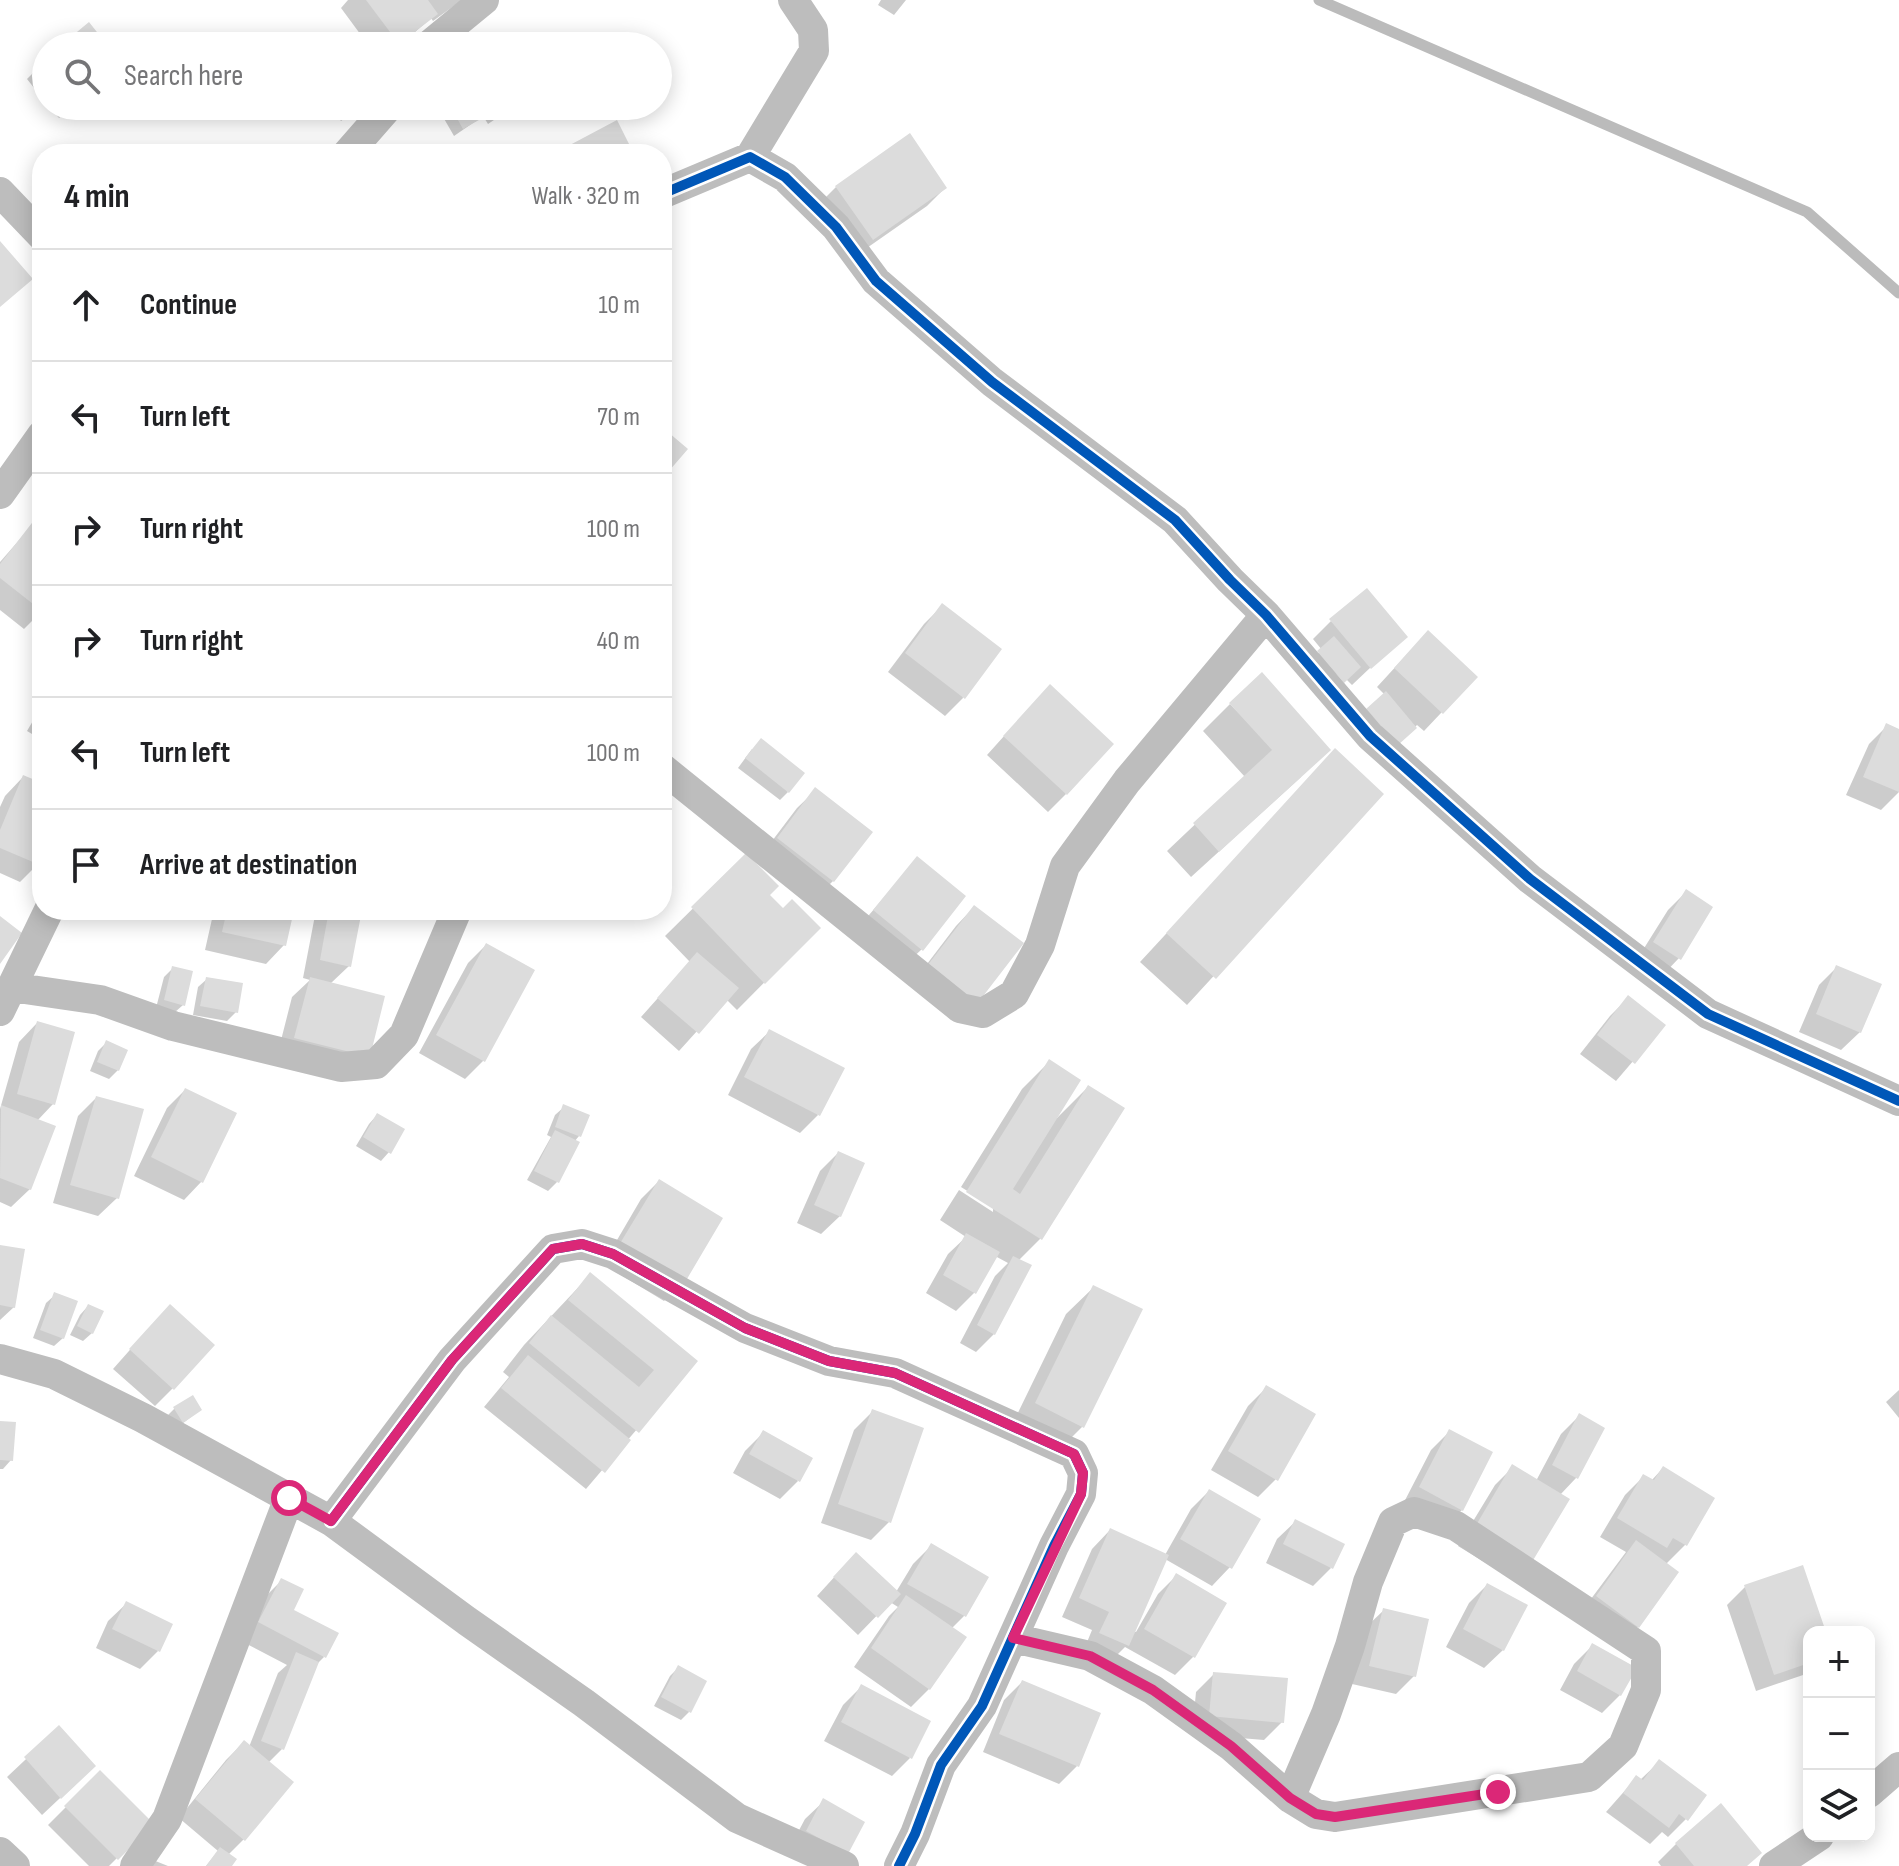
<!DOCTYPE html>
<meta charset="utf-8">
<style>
:root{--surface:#fff;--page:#f6f6f6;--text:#202124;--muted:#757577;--line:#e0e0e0}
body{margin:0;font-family:"Sofia Sans Condensed",sans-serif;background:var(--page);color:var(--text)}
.controls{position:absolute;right:24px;bottom:24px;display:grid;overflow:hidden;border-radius:16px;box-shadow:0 4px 20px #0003}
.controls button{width:72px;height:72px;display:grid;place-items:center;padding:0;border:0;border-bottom:2px solid var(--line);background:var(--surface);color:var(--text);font:40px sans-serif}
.stop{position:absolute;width:24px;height:24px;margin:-18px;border:6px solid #db2777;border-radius:50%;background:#fff}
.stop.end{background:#db2777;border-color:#fff;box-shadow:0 2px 8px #0008}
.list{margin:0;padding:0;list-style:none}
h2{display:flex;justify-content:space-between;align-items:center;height:104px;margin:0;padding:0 32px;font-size:34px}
h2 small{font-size:26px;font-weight:400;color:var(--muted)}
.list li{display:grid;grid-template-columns:52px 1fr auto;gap:24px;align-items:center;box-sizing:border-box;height:112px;padding:0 32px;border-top:2px solid var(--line)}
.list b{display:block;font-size:30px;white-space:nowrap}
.list em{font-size:26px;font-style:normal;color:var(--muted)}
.icon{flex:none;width:44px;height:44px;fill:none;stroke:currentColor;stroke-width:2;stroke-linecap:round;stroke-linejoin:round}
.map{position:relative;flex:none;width:1899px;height:1866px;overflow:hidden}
.search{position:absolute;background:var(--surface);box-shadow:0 4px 20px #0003;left:32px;top:32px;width:640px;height:88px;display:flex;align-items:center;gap:20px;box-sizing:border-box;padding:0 28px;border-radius:44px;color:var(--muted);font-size:30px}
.panel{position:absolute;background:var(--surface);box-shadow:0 4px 20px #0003;left:32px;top:144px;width:640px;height:776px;border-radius:32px}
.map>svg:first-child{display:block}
</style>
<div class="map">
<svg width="1899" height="1866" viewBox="0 0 1899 1866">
<rect width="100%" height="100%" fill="#fff"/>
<path fill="#0003" d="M348,0H462L433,21L431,18L399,46H369L341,8Z
M881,0H906L894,15L878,5Z
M46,60V103L27,79Z
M49,106H73L59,118Z
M333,106H362L341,121L331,108Z
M443,106H515L488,124L483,116L454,136L439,110Z
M836,187L945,188L927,206L854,257L818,205Z
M42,476V498L32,490Z
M35,522L42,527V611L24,629L0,610V562Z
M942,606L963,698L945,716L888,672L924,624Z
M1331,621L1389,650L1352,685L1346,679L1310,661L1322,650L1313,639Z
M1410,651L1475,677L1424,731L1417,725L1406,736L1385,695L1377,687Z
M1230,704L1301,777L1191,877L1167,851L1245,777L1203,731Z
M1032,705L1066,794L1048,812L987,755Z
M41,707H42V740L27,731Z
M1887,726L1899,731V792L1881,810L1846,795L1869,744Z
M752,749L788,792L780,800L738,768Z
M1335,751L1381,794L1187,1005L1140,962Z
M23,777L42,786V854L38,864L20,882L0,873V807L5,796Z
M816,790L833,881L815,899L760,857L797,808Z
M746,856L767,895L783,911L818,928L737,1010L726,999L679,1051L641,1017L690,962L665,936Z
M917,859L922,949L903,967L857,929Z
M1686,892L1679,958L1661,977L1636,961L1668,910Z
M974,907L1021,944L911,985L956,926Z
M214,910H292L284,945L266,964L205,950Z
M316,910H360L349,966L330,984L368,1056H277L292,997L310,980L303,978Z
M376,910H403L399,914Z
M486,945L484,1060L465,1079L419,1053L468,963Z
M1837,967L1860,1032L1841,1050L1799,1032L1819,985Z
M173,968L183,1005L174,1013L156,1008L164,977Z
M207,979L236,1012L227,1021L193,1015L198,987Z
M1628,998L1664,1025L1616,1081L1580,1054L1610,1016Z
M37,1023L53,1104L37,1121L30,1189L11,1207L0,1202V1109L19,1042Z
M770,1031L818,1115L800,1133L728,1095L751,1049Z
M106,1043L118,1070L109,1079L90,1071L98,1051Z
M1049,1062L1057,1118L1088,1087L1122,1108L1040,1239L1018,1261L994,1334L976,1352L960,1343L995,1276L1008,1263L995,1256L974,1293L956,1311L926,1293L948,1254L966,1237L940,1220L959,1190L993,1212V1207L961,1187L1022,1089Z
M185,1090L202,1181L184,1200L134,1176L167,1108Z
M96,1098L117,1198L98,1216L53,1203L78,1116Z
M564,1107L579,1136L574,1142L577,1143L557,1182L548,1191L527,1180L551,1137L547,1135L555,1115Z
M377,1115L389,1152L381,1161L356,1146L369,1124Z
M838,1153L840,1216L821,1234L797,1223L820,1171Z
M659,1181L682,1283L664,1301L603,1264L641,1199Z
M0,1247L14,1307L0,1320Z
M590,1275L695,1361L586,1489L484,1407L509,1377L503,1372L524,1345Z
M1094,1287L1082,1427L1055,1454L1009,1431L1066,1314Z
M55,1295L63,1338L54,1346L33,1338L46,1303Z
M88,1306L92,1333L83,1341L70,1335L80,1315Z
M152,1325L173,1388L155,1406L113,1369Z
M1266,1388L1276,1479L1258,1497L1211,1470L1248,1406Z
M1899,1390V1418L1886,1402Z
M175,1408L200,1410L174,1430L166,1417Z
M872,1412L889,1522L871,1540L821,1523L854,1430Z
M1579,1416L1603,1428L1576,1478L1560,1495L1512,1579L1458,1546L1495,1485L1513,1467L1536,1481L1561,1434Z
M0,1423L11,1460L3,1469H0Z
M1449,1432L1462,1510L1443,1528L1402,1506L1431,1450Z
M763,1433L798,1481L780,1499L733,1473L745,1451Z
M1663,1468L1712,1498L1685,1545L1665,1565L1638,1627L1619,1645L1579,1615L1626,1552L1600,1537L1625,1495L1644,1476L1651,1481Z
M1209,1491L1230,1567L1212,1586L1165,1559L1133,1631L1136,1632L1158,1594L1176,1576L1224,1604L1193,1657L1175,1675L1125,1647L1109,1663L1083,1652L1092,1630L1062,1617L1092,1549L1110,1530L1165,1555L1191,1509Z
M1296,1521L1331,1568L1313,1586L1266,1563L1277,1539Z
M931,1546L986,1578L964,1616L951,1629L929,1689L911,1707L854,1667L889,1616L898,1607L890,1602L858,1635L817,1596L838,1573L896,1592L913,1564Z
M282,1580L291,1611L324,1657L316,1665L282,1749L268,1763L244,1839L228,1855L229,1866H206L218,1851L179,1818L226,1760L244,1742L249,1747L278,1673L287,1665L241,1641L264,1598Z
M1487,1585L1503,1650L1484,1668L1446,1647L1469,1603Z
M1745,1587L1824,1632H1809V1673L1756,1691L1727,1605Z
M127,1603L158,1651L140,1669L96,1648L108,1621Z
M1384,1610L1414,1676L1396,1694L1352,1684L1365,1628Z
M1592,1646L1620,1695L1602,1713L1560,1690L1574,1664Z
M678,1668L689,1712L681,1720L654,1706L670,1676Z
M1214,1674L1282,1722L1264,1740L1192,1734L1196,1692Z
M1022,1682L1077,1766L1059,1784L983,1752L1004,1700Z
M861,1687L910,1758L892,1776L824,1741L843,1705Z
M59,1728L75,1784L42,1815L7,1777Z
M1659,1762L1686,1819L1668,1837L1662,1832L1650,1844L1606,1812L1636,1778L1640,1780Z
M100,1773L151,1824L109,1866H89L48,1825Z
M824,1801L846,1853L789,1849L805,1819Z
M1721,1806L1747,1866H1661L1658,1862L1676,1844Z
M153,1860L168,1866H147Z"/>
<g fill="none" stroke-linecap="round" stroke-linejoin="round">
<path stroke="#bbb" stroke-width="11" d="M1319,0L1807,212L1899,293"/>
</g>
<path fill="#dcdcdc" d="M366,0H428L438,14L399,44Z
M89,22L108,46H60Z
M450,106H480L486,116L463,129Z
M617,120L634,154H553Z
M910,133L947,188L873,240L835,186Z
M0,241L33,279L0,307Z
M662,427L688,449L662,479Z
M35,519L42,525V611L0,578V564Z
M1367,588L1408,637L1371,669L1329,619Z
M942,603L1002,649L965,699L905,653Z
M1428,630L1478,677L1443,714L1394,668Z
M1334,636L1361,667L1344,683L1317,651Z
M1262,672L1331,750L1219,852L1193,823L1272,750L1229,703Z
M1050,684L1114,744L1067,795L1003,736Z
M1386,691L1417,728L1398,745L1366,709Z
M1886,723L1899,729V792L1863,777Z
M761,738L805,773L789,793L745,758Z
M1335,748L1384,794L1216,979L1166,933Z
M23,775L42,783V860L40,865L0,848V830Z
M815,787L873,832L834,882L777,838Z
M746,853L779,886L770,895L783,908L792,899L821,928L765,984L691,907Z
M917,856L966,896L923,951L873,910Z
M1686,889L1713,907L1681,960L1653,942Z
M974,905L1024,943L977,1004L927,966Z
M227,910H294L286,946L222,932Z
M329,910H362L351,967L320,960Z
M0,916L22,933L0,964Z
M486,943L535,970L485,1062L436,1035Z
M697,952L739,988L699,1034L657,998Z
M1836,965L1882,984L1861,1033L1816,1014Z
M172,966L193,971L185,1006L164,1000Z
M206,977L243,983L238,1013L200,1006Z
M310,977L385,996L370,1057L294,1038Z
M1628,995L1666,1025L1635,1064L1597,1035Z
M37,1021L75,1032L55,1105L17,1094Z
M769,1029L845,1068L820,1116L744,1077Z
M106,1040L128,1050L119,1071L97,1062Z
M1049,1059L1081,1080L1013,1189L1020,1194L1088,1085L1125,1108L1042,1240L966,1192Z
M185,1088L237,1113L203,1183L151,1157Z
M96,1096L144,1109L119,1199L70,1185Z
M563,1104L590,1115L581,1137L555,1127Z
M1,1105L56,1126L31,1190L0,1178Z
M377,1113L405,1129L391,1154L363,1137Z
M555,1130L580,1142L559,1183L534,1171Z
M838,1151L865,1163L841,1217L814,1205Z
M659,1179L723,1218L684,1284L619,1245Z
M966,1233L1000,1252L976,1294L943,1275Z
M0,1245L25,1249L15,1308L0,1305Z
M1013,1256L1032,1265L995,1335L977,1325Z
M590,1272L698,1361L639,1433L529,1343L551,1315L639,1387L654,1370L568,1300Z
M1093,1285L1143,1309L1084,1428L1035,1403Z
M54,1292L78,1301L64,1339L40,1330Z
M88,1304L104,1311L93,1334L77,1326Z
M170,1304L215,1345L174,1390L129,1349Z
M528,1355L631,1440L605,1473L501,1388Z
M1266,1385L1316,1414L1278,1481L1228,1451Z
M193,1395L202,1410L183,1423L173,1407Z
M872,1409L924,1428L891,1523L838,1504Z
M1579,1413L1605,1428L1578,1479L1552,1465Z
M0,1421L16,1422L13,1461L0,1460Z
M1449,1429L1493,1452L1463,1511L1419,1487Z
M763,1430L813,1458L800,1482L749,1454Z
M1512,1464L1570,1499L1532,1562L1475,1527Z
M1663,1466L1715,1498L1687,1546L1673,1538L1667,1548L1617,1518L1643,1474L1654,1480Z
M1209,1489L1261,1519L1232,1569L1180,1539Z
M1295,1519L1345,1544L1333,1569L1283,1544Z
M1110,1528L1169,1555L1129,1646L1099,1633L1109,1612L1079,1598Z
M1636,1540L1679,1572L1639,1628L1596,1596Z
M931,1543L989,1577L966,1617L907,1584Z
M856,1552L901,1594L878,1618L833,1577Z
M1803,1565L1826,1632H1809V1663L1774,1675L1744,1585Z
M1176,1573L1227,1603L1195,1658L1144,1629Z
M281,1578L304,1589L294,1610L339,1633L326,1658L258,1622Z
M1487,1583L1528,1605L1504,1651L1463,1629Z
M906,1595L967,1637L930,1690L871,1648Z
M126,1601L173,1624L160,1652L112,1629Z
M1383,1608L1429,1619L1416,1677L1369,1666Z
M1592,1643L1637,1668L1621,1696L1577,1671Z
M296,1652L319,1662L284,1750L261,1741Z
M678,1665L707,1681L691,1713L661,1697Z
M1213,1672L1288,1678L1284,1723L1209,1716Z
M1022,1680L1101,1713L1079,1767L999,1734Z
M861,1684L931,1721L912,1759L841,1722Z
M59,1725L96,1766L61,1799L24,1757Z
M244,1740L294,1782L245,1841L195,1799Z
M1659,1759L1707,1795L1688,1821L1679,1814L1669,1828L1623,1793L1636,1775L1643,1780Z
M100,1770L154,1824L118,1860L64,1806Z
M823,1798L865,1822L848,1854L806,1831Z
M1721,1803L1762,1853L1747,1866H1694L1675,1843Z
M220,1847L237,1859L232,1866H206Z"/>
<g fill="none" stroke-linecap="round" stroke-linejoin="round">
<path stroke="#bdbdbd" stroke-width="30" d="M428,46L484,0
M347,154L389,106
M750,157L814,51L813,30L793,0
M0,192L42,236
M662,194L750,157L785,177L836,227L876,281L992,382L1175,520L1230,580L1266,615L1370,736L1530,879L1708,1014L1899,1101
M0,494L42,435
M662,768L960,1008L983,1013L1014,994L1040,945L1065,866L1127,781L1266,615
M11,987L100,1000L173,1026L341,1067L376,1064L404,1035L457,910
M0,1011L49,910
M0,1359L54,1374L143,1418L331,1521L467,1621L584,1703L737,1818L844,1866
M331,1521L452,1360L553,1249L582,1244L613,1254L745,1328L829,1361L895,1373L1074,1454L1083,1473L1081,1494L1054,1546L982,1706L941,1765L915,1834L899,1866
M1013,1638L1090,1656L1153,1690L1231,1746L1290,1798L1326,1714L1350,1646L1368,1582L1393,1522L1414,1512L1456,1526L1646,1651V1690L1623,1746L1589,1777L1335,1817L1316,1814L1290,1798
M1869,1793L1899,1767
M0,1852L15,1866
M135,1866L167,1819L289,1498
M1774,1866L1819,1836"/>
<defs>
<path id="cycleway" d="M662,194L750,157L785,177L836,227L876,281L992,382L1175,520L1230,580L1266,615L1370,736L1530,879L1708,1014L1899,1101
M331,1521L452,1360L553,1249L582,1244L613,1254L745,1328L829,1361L895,1373L1074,1454L1083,1473L1081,1494L1054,1546L982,1706L941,1765L915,1834L899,1866"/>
</defs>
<use href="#cycleway" stroke="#fff" stroke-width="15"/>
<use href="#cycleway" stroke="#0057b8" stroke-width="10"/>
</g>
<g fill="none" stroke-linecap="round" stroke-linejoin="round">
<path stroke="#db2777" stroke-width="10" d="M289,1498L331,1521L452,1360L553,1249L582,1244L613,1254L745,1328L829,1361L895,1373L1074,1454L1083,1473L1081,1494L1013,1638L1090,1656L1153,1690L1231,1746L1290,1798L1316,1814L1335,1817L1498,1792"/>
</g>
</svg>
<div class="controls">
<button>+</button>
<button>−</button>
<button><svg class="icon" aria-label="layers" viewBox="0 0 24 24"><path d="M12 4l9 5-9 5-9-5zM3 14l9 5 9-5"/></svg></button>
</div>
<div class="stop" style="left:289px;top:1498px"></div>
<div class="stop end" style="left:1498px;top:1792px"></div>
<div class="search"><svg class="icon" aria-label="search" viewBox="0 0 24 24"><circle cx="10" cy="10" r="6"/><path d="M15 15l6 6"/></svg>Search here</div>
<section class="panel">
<h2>4 min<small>Walk · 320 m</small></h2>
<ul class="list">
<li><svg class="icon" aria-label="ahead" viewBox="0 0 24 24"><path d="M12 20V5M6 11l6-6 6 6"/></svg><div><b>Continue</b></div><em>10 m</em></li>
<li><svg class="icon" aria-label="left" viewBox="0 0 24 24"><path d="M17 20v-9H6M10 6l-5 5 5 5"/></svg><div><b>Turn left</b></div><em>70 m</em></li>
<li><svg class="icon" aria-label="right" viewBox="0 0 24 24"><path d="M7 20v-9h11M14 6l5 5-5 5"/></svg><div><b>Turn right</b></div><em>100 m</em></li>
<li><svg class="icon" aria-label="right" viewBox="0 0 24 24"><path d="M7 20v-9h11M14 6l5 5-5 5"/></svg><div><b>Turn right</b></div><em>40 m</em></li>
<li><svg class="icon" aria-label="left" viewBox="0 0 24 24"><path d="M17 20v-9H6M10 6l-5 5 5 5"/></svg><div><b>Turn left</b></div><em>100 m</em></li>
<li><svg class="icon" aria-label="arrive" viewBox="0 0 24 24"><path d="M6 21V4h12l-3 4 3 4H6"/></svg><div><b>Arrive at destination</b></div></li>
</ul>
</section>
</div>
